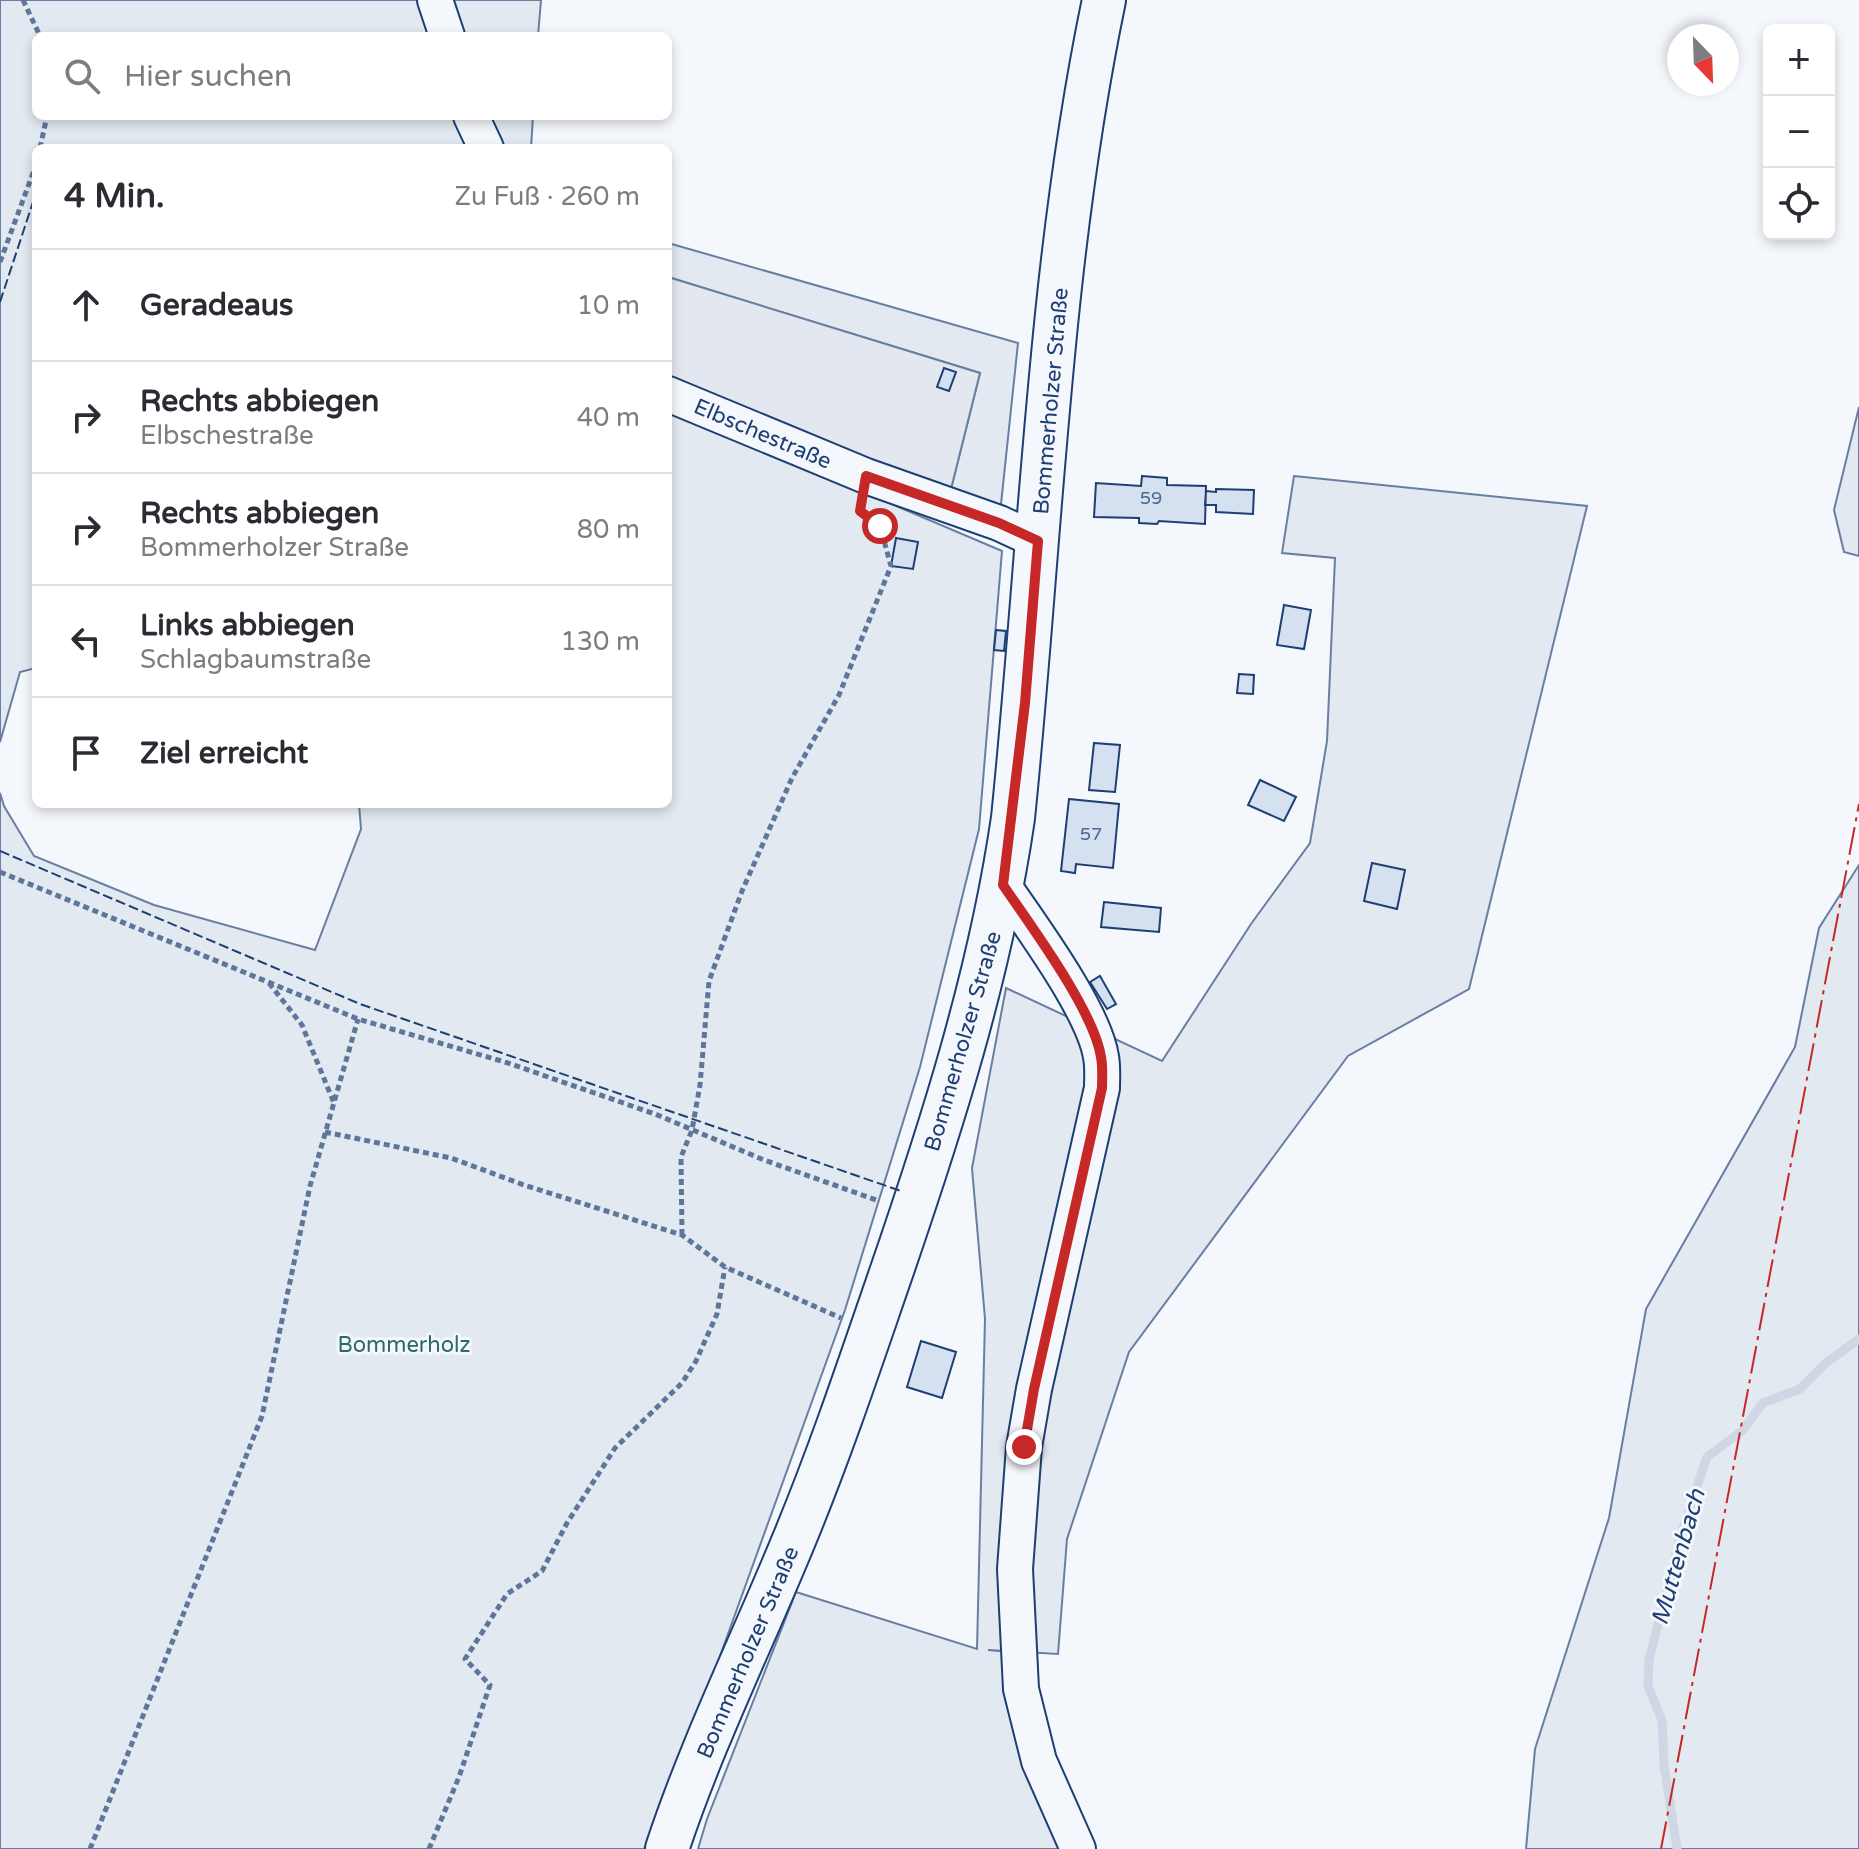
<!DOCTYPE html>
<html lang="de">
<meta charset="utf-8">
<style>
:root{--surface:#fff;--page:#f2f2f3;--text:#2b2b33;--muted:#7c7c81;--line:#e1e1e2}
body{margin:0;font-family:"Varela Round",sans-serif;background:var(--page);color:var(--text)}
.controls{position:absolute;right:24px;top:24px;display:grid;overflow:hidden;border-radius:12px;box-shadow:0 4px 12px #0003}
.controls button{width:72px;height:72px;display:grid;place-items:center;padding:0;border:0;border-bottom:2px solid var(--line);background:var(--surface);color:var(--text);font:40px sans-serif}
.compass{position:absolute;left:1667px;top:24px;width:72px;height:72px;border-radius:50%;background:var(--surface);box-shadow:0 4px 12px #0003;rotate:157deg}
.stop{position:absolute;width:24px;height:24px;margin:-18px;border:6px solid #c62828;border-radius:50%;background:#fff}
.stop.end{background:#c62828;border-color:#fff;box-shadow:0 2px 8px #0008}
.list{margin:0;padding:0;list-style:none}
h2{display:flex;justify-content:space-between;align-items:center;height:104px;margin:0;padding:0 32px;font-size:34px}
h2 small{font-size:26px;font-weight:400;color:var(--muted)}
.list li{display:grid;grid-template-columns:52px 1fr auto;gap:24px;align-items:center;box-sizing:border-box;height:112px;padding:0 32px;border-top:2px solid var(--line)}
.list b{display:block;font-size:30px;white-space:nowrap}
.list p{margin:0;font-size:26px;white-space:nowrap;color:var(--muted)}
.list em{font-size:26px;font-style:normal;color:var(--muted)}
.icon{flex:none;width:44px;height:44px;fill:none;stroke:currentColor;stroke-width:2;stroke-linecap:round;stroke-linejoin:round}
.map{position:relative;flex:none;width:1859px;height:1849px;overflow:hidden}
.search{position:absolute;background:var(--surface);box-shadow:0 4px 12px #0003;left:32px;top:32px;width:640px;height:88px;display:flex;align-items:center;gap:20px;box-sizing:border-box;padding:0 28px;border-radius:12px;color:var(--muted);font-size:30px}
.panel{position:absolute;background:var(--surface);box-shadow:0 4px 12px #0003;left:32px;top:144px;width:640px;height:664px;border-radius:12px}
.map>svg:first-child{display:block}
</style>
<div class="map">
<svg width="1859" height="1849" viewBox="0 0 1859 1849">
<rect width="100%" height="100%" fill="#f4f7fb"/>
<path fill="#e3e9f0" stroke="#687fa3" stroke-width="2" d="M0,0H541L538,36H36V116H533L531,148H36V668L20,672L0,742Z
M668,243L1018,343L999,523L947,505L980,373L668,277Z
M1859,407V556L1844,552L1834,510Z
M668,409L1002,551L979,829L920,1067L845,1310L711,1681L644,1849H0V793L4,806L34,856L154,905L315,950L361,829L359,804H668Z
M1294,476L1587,506L1469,989L1348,1056L1129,1352L1067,1539L1058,1654L988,1650L1010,1652L1069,1849H698L707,1819L796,1592L977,1649L985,1319L972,1168L1006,988L1162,1061L1251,924L1310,843L1327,741L1335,558L1282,553Z
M1859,865V1849H1526L1535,1749L1609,1518L1646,1309L1795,1047L1819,928Z"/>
<path fill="#e3e8f0" stroke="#687fa3" stroke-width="2" d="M668,277L980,373L947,505L668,393Z"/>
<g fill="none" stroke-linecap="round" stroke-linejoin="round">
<path stroke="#cfd7e4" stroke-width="9" d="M1677,1849L1664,1765L1662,1720L1648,1686L1649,1660L1680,1537L1707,1457L1742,1431L1763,1403L1800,1389L1827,1362L1859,1339"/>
</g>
<path fill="#d5e0f0" stroke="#1d3f73" stroke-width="2" d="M944,368L956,372L949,391L937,387Z
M1142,476L1167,478V485L1206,486L1205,524L1159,521L1157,524L1139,523V518L1094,517L1096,483L1141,486Z
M1216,489L1254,490L1253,514L1216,512V505H1205L1206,491L1216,492Z
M896,538L918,542L913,569L891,566Z
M1284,605L1311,610L1304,649L1277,645Z
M996,630L1006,631L1004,651L994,650Z
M1239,674L1254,675L1253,694L1237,693Z
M1094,743L1120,745L1115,792L1089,790Z
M1260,780L1296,797L1284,821L1248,805Z
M1069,799L1119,804L1113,868L1076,864L1075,873L1061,871Z
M1372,863L1405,870L1397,909L1364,901Z
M1104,902L1161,908L1159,932L1101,927Z
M1100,976L1116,1004L1107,1009L1090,982Z
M921,1341L956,1352L942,1398L907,1387Z"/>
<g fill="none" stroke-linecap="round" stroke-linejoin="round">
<defs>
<path id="minor" d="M435,0L447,36
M471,116L486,148
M668,394L866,476L999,523L1038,541
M1003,885C1031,926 1094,1011 1101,1057C1103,1067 1102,1078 1102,1088L1034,1389L1024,1447L1015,1569L1021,1689L1039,1761L1078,1849"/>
<path id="major" d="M667,1849C703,1740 755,1636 798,1530C832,1447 860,1363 889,1279C941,1128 990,976 1013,818C1041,545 1048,269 1104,0"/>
</defs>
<use href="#minor" stroke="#1d3f73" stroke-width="38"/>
<use href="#major" stroke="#1d3f73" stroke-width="46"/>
<path stroke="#5e769c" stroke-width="5" stroke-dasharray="6 4" stroke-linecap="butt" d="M23,0L40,36
M40,148L47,116
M0,262L36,165
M0,872L358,1019L508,1063L655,1114L764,1160L879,1201
M269,983L302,1025L334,1103
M325,1132L451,1158L524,1185L682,1235L725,1267L841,1318
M682,1235L681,1157L692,1130L700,1085L709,981L742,891L792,778L839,695L891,566L880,526L860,511L861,505
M90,1849L262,1416L310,1186L358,1019
M429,1849L459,1777L490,1685L465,1659L507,1594L542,1571L567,1523L615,1448L682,1383L696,1361L717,1314L725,1267"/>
<use href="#minor" stroke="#f4f7fb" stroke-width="34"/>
<use href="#major" stroke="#f4f7fb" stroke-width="42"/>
<path stroke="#1d3f73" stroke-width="2" stroke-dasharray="10 4" stroke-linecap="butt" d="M0,302L36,193
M0,851L360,1004L901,1191"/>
<path stroke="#c62828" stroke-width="2" stroke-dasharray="28 6 4 6" stroke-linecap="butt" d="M1661,1849L1859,804"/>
</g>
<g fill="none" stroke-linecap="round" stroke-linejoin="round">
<path stroke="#c62828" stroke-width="10" d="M880,526L860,511L866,476L999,523L1038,541L1025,703L1003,885C1031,926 1094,1011 1101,1057C1103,1067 1102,1078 1102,1088L1034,1389L1024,1447"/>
</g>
<g text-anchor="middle" stroke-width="6" stroke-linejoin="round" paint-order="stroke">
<g font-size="18" fill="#4b6792">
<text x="1151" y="504">59</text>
<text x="1091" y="840">57</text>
</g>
<g font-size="22" fill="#1d3f73" stroke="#f4f7fb">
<text transform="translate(1050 401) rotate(-85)" y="8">Bommerholzer Straße</text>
<text transform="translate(763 433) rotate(23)" y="8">Elbschestraße</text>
<text transform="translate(962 1041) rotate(-74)" y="8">Bommerholzer Straße</text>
<text transform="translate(747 1652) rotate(-67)" y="8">Bommerholzer Straße</text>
</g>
<g font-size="22" fill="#2c6c60" stroke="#f4f7fb">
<text x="404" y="1352">Bommerholz</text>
</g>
<g font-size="24" font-style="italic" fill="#1d3f73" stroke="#f4f7fb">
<text transform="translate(1678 1557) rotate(-74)" y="8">Muttenbach</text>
</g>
</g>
</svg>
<div class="controls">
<button>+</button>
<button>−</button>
<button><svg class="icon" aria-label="locate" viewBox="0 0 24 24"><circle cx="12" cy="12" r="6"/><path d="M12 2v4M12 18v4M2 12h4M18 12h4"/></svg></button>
</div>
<svg class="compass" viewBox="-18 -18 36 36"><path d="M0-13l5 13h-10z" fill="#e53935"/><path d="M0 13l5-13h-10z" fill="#7c7c81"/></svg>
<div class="stop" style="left:880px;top:526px"></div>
<div class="stop end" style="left:1024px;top:1447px"></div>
<div class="search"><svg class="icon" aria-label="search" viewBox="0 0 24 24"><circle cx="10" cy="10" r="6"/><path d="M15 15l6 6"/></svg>Hier suchen</div>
<section class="panel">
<h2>4 Min.<small>Zu Fuß · 260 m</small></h2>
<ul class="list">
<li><svg class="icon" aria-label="ahead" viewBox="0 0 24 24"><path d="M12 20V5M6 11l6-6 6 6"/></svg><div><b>Geradeaus</b></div><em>10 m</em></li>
<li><svg class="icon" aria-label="right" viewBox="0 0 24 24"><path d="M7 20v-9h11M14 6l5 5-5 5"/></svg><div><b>Rechts abbiegen</b><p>Elbschestraße</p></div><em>40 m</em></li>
<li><svg class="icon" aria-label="right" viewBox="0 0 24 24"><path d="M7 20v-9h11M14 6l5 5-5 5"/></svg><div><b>Rechts abbiegen</b><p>Bommerholzer Straße</p></div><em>80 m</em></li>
<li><svg class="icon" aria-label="left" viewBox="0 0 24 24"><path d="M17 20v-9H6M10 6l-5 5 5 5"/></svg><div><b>Links abbiegen</b><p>Schlagbaumstraße</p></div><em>130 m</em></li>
<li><svg class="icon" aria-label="arrive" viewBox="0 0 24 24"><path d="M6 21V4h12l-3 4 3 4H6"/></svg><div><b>Ziel erreicht</b></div></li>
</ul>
</section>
</div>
